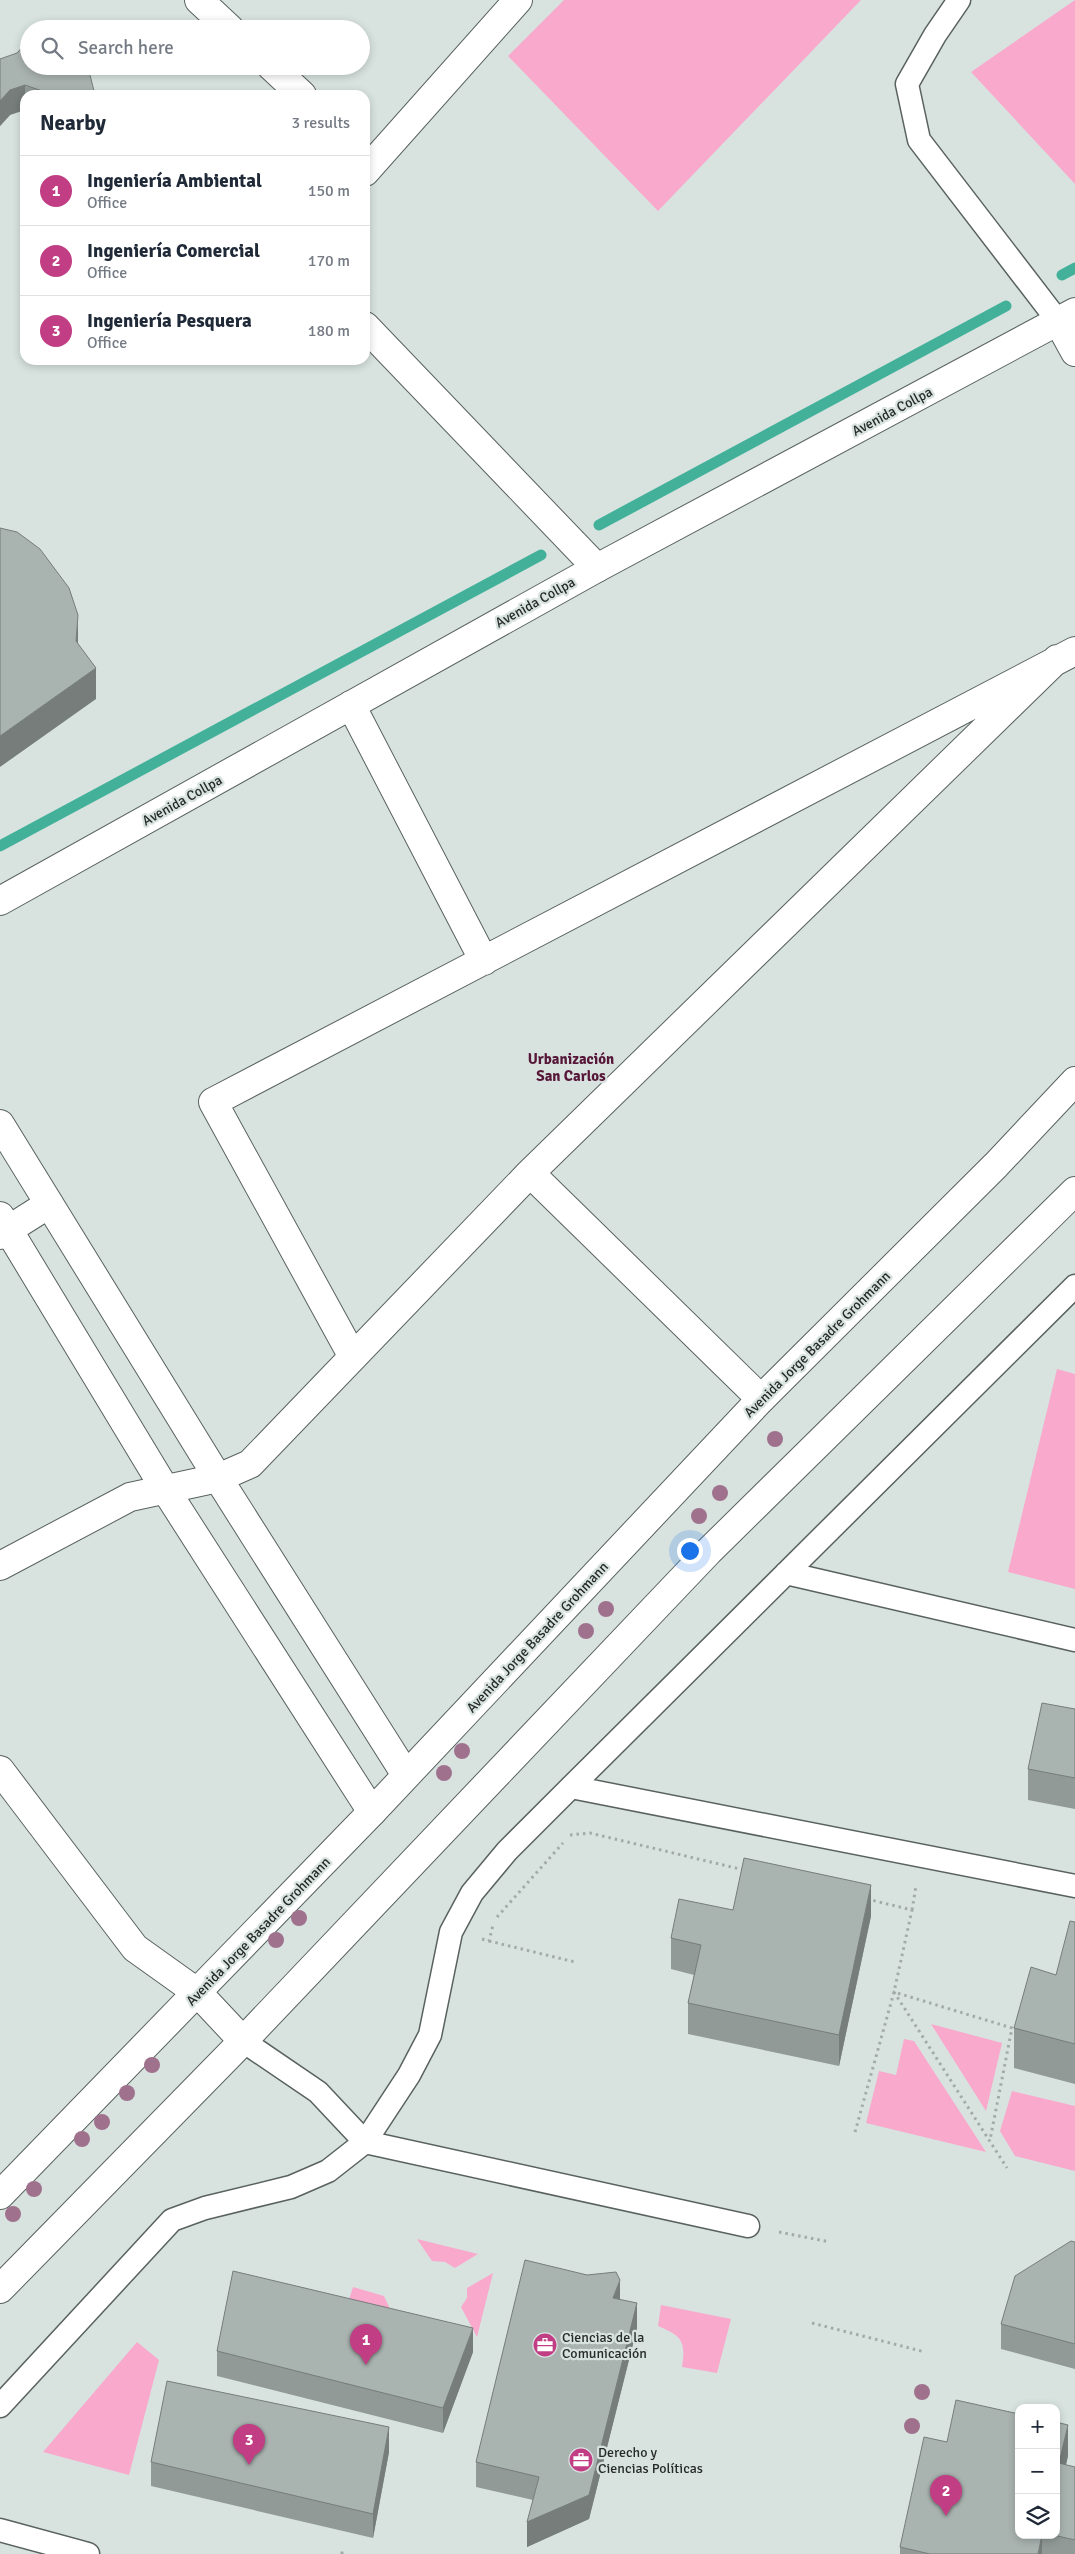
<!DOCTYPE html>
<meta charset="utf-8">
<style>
:root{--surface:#fff;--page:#f6f6f7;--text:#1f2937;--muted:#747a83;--line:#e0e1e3;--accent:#c23e84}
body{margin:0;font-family:Signika,sans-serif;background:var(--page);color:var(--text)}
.controls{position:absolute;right:15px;bottom:15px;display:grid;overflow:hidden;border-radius:10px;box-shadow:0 2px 8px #0003}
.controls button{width:45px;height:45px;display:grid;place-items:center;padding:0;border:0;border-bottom:1px solid var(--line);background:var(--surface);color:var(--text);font:25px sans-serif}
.you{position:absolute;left:689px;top:1550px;width:18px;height:18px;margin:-12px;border:4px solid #fff;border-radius:50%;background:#1a73e8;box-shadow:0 0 0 8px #1a73e833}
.badge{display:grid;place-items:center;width:32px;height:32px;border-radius:50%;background:var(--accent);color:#fff;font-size:16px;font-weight:700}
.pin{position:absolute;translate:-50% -41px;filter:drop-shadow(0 1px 2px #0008)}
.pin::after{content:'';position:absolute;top:26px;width:18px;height:15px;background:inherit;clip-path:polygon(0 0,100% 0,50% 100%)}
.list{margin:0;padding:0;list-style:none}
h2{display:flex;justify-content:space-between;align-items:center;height:65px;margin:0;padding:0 20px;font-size:21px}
h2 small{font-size:16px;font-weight:400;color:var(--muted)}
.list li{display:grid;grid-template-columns:32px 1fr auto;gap:15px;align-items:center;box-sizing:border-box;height:70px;padding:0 20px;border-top:1px solid var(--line)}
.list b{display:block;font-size:19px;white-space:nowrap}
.list p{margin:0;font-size:16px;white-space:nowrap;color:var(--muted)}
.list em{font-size:16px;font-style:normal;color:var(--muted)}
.icon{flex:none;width:28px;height:28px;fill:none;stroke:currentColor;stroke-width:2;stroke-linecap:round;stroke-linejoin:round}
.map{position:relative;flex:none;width:1075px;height:2554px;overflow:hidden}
.search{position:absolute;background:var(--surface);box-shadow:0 2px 8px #0003;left:20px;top:20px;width:350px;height:55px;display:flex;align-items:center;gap:12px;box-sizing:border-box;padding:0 18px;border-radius:28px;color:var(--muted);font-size:19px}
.panel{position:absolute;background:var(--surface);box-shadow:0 2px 8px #0003;left:20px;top:90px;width:350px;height:275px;border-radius:15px}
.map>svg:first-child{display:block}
</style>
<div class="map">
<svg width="1075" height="2554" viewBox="0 0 1075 2554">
<rect width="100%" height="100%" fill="#d8e3e0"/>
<path fill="#f9a9cc" d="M564,0H861L658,211L508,56Z
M1075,0V184L971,72Z
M1057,1369L1075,1374V1589L1008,1572Z
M931,2024L1002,2043L986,2111Z
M904,2039L914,2041L986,2152L866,2123L879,2071L896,2075Z
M1012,2091L1075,2106V2171L1015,2156L1000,2131Z
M417,2239L478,2254L455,2268L445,2262L432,2261Z
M493,2273L477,2337L461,2307L467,2298V2288Z
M353,2287L384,2296L391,2311L345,2312Z
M661,2305L731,2319L717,2373L682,2367C686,2341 682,2336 658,2326Z
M137,2342L159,2360L129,2475L43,2452Z"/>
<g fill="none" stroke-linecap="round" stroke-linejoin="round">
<path stroke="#43b19a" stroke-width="11" d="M1062,275L1075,268
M599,525L1006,306
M0,846L541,555"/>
<defs>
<path id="lane" d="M959,0L935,35L907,84L919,140L1058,321
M786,1573L1075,1640
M571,1787L1075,1886
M243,2041L318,2092L365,2142L748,2226
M0,2406L172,2220L205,2208L291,2187L328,2171L365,2142L409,2075L430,2035L451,1932L472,1893L507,1851L571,1787L1075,1286
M0,2530L88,2554"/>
<path id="street" d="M199,0L230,29
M271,66L302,95
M365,172L518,0
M1058,321L1075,352
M365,326L597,568
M351,705L484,961
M530,1173L761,1399
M0,1235L49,1204
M353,1357L213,1102L1075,651
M0,1566L130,1497L218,1478L250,1464L530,1173L1057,659
M0,1770L135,1948L198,1993L243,2041"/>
<path id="secondary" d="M0,901L597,568L1075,312
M0,1124L218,1478L406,1775
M0,1216L165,1489L372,1812"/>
<path id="highway" d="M0,2195L372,1812L761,1399L996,1165L1075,1081
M0,2289L243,2041L709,1551L1075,1191"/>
</defs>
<use href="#lane" stroke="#59625f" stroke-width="25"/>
<use href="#street" stroke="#59625f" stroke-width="30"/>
<use href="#secondary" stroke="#59625f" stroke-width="30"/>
<use href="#highway" stroke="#59625f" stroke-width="30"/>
<path stroke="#a2aba9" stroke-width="3" stroke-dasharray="2.5 4" stroke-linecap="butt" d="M570,1835L590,1833L744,1870
M867,1899L912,1910L894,1992L1007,2168
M912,1910L916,1886
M497,1917L563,1843
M482,1939L489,1941L493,1925
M489,1941L575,1962
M855,2132L894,1992L1012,2028L990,2140
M779,2232L830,2242
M812,2323L925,2352
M342,2554V2551"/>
<use href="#lane" stroke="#fff" stroke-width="22"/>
<use href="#street" stroke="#fff" stroke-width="28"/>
<use href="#secondary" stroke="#fff" stroke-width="28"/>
<use href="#highway" stroke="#fff" stroke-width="28"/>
</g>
<g fill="#9f718d">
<circle cx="775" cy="1439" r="8"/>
<circle cx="720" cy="1493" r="8"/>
<circle cx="699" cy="1516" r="8"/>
<circle cx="606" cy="1609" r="8"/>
<circle cx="586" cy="1631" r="8"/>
<circle cx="462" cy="1751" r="8"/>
<circle cx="444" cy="1773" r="8"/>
<circle cx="299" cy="1918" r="8"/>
<circle cx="276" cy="1940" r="8"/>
<circle cx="152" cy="2065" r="8"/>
<circle cx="127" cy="2093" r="8"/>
<circle cx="102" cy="2122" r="8"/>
<circle cx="82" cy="2139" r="8"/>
<circle cx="34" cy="2189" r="8"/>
<circle cx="13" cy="2214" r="8"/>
<circle cx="922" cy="2392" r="8"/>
<circle cx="912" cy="2426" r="8"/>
</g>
<path fill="#919a97" d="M0,59L67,68L95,95H25L10,115L0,126Z
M1075,1709V1809L1028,1800V1769Z
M871,1916L839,2066L688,2034V2003L694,1975L671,1969V1938Z
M1075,1922V2084L1014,2068V2028L1056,1975Z
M1075,2242V2369L1001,2349V2324Z
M620,2299L637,2328L589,2519L527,2547L533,2500L476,2487V2462Z
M217,2351L473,2352L443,2433L217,2376Z
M1056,2422L1068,2456L1066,2465L1075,2467V2554H900V2547L1019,2535H1056Z
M389,2452L373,2538L151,2486V2462Z"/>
<path fill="#767d7b" d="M25,85V110L10,115L0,126V101L10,90Z
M78,615V646L76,641Z
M96,668V699L0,767V736Z
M871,1885V1916L839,2066V2035Z
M620,2280V2305L613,2298Z
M637,2303V2328L589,2519L527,2547V2522Z
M473,2328V2352L443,2433V2408Z
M1068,2425V2456L1059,2494V2463Z
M389,2427V2452L373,2538V2514Z
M1042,2535V2554H1038Z"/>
<path fill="#a9b3b0" stroke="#767d7b" d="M29,40V66H67V68L89,71L95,95H44L42,91L25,85L10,90L0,101V59L17,53Z
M0,528L17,532L40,549L69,588L78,615L76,641L96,668L0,736Z
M1042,1703L1075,1709V1778L1028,1769Z
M744,1858L871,1885L839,2035L688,2003L701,1945L671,1938L679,1899L733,1910Z
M1070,1921L1075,1922V2044L1014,2028L1031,1967L1056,1975Z
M1071,2241L1075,2242V2344L1001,2324L1015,2276Z
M525,2260L587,2275L616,2272L620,2280L613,2298L637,2303L589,2495L527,2522L539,2477L476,2462Z
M233,2271L473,2328L443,2408L217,2351Z
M167,2381L389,2427L373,2514L151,2462Z
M956,2400L1019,2414V2535H1042L1038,2554H930L900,2547L924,2437L947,2442Z
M1056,2422L1068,2425L1059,2463L1075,2467V2540L1053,2535H1056Z"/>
<defs>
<symbol id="office-disc" viewBox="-11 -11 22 22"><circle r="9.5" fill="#c23e84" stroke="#d8e3e0"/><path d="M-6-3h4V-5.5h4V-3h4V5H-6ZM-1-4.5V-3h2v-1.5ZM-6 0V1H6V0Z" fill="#fff"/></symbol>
</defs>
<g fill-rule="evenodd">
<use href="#office-disc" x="531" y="2331" width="28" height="28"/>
<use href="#office-disc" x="567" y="2446" width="28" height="28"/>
</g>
<g text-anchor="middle" stroke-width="4.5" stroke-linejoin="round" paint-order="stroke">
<g font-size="14" fill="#262a29" stroke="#d8e3e0">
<text transform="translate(892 411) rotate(-28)" y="5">Avenida Collpa</text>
<text transform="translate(535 602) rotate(-29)" y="5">Avenida Collpa</text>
<text transform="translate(182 800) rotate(-29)" y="5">Avenida Collpa</text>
<text transform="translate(817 1344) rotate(-45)" y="5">Avenida Jorge Basadre Grohmann</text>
<text transform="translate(537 1637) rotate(-47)" y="5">Avenida Jorge Basadre Grohmann</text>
<text transform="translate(258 1931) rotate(-46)" y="5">Avenida Jorge Basadre Grohmann</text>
</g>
<g font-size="14" fill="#262a29" stroke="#d8e3e0" text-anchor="start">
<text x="562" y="2342">Ciencias de la<tspan x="562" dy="16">Comunicación</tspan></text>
<text x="598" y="2457">Derecho y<tspan x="598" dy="16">Ciencias Políticas</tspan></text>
</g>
<g font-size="15" font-weight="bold" fill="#561738" stroke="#d8e3e0">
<text x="571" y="1064">Urbanización<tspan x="571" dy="17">San Carlos</tspan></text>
</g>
</g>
</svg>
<div class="controls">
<button>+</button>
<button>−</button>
<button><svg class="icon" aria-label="layers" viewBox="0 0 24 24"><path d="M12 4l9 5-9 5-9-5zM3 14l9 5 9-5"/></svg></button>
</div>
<div class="you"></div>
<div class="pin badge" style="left:366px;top:2365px">1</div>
<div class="pin badge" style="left:946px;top:2516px">2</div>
<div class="pin badge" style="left:249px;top:2465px">3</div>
<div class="search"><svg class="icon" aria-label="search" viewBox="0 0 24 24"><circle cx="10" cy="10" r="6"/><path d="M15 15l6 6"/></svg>Search here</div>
<section class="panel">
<h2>Nearby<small>3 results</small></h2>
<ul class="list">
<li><span class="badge">1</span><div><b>Ingeniería Ambiental</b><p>Office</p></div><em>150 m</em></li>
<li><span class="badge">2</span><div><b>Ingeniería Comercial</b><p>Office</p></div><em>170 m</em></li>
<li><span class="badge">3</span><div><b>Ingeniería Pesquera</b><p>Office</p></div><em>180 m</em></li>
</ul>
</section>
</div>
